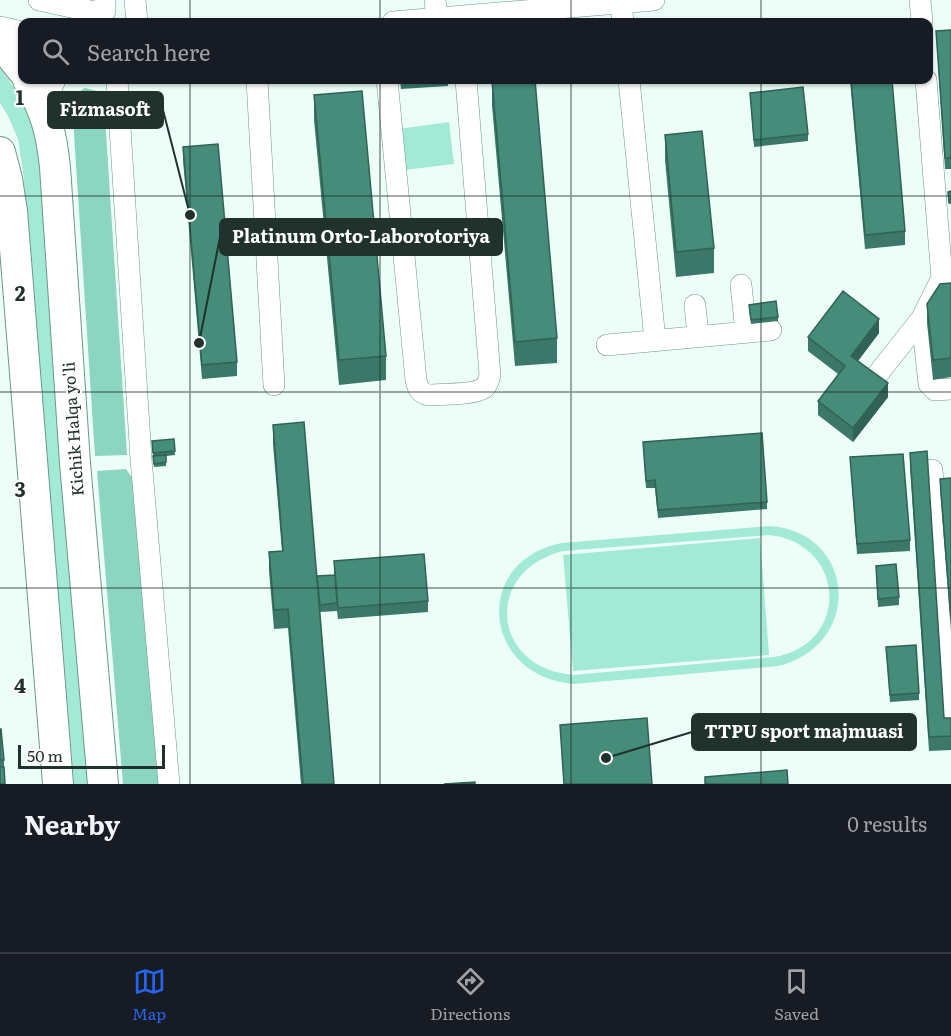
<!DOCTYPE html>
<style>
:root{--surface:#171b24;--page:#242831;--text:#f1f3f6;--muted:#9ea1a6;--line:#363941;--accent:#2563eb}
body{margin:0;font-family:Literata,serif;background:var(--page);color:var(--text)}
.scale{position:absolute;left:18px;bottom:15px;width:147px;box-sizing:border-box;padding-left:6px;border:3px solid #21322d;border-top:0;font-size:16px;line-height:21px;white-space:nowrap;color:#21322d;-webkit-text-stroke:4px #fff;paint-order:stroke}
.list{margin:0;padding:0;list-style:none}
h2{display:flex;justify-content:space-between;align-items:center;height:78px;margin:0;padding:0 24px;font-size:26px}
h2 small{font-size:20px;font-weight:400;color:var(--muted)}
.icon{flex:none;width:33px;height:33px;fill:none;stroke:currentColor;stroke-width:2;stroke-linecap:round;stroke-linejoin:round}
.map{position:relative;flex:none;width:951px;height:784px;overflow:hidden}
.search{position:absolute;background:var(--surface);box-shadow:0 2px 4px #0004;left:18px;right:18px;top:18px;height:66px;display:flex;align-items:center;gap:15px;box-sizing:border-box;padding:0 21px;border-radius:12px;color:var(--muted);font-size:22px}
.sheet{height:168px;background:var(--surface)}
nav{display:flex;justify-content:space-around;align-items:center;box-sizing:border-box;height:84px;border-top:2px solid var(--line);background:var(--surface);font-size:16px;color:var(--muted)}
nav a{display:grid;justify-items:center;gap:3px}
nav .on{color:var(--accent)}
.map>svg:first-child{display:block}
</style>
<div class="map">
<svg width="951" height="784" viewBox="0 0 951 784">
<rect width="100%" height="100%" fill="#edfef8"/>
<path fill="#a2ead5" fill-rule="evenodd" d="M0,68L20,96L37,127L91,784H74L23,171L18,139L8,116L0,103Z
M449,122L454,164L404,170L399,129Z
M769,526C855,531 865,643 779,666L574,684C482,677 471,561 562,543ZM770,535C846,544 851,644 774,657L573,675C491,668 483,571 563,551Z
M760,538L769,655L573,671L563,555Z"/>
<path fill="#8cd5c0" d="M85,88L97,91L104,102L127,455L95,456L72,103L75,94Z
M126,469L135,482L160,784H123L97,471Z"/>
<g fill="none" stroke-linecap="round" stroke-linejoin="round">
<defs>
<path id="minor" d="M39,0L99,13L105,11V0
M135,0L137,22
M435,0L437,18
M920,0L922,22
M621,3L623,22
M393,22L654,0
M0,27L22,32
M117,80L141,459L169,784
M257,80L274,385
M387,80L416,380C418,389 420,393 429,395C442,394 474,395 484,388C488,384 489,380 490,375L466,80
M629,80L655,340
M926,80L942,278L922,318L929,384L935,390L951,389
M45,113L46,100L55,80
M741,285L746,332
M695,305L698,336
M607,345L771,330
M870,384L922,318
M932,470L951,710"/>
<path id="highway" d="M0,42L22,70
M28,80C46,113 51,130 55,167L75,463L103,784
M0,152L7,179L12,211L58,784"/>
</defs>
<use href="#minor" stroke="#6e968a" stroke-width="22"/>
<use href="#highway" stroke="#6e968a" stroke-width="32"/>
<use href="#minor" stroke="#fff" stroke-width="21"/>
<use href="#highway" stroke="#fff" stroke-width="30"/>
</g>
<path fill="#3b7869" d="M951,30V169H945L936,31Z
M400,80H448V86L401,89Z
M850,80H892L905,231V245L865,249Z
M492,81L557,338V363L515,366L492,106Z
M750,93L808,134V141L754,147Z
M314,95L386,356V380L339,385L314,120Z
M665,135L714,248V273L676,277L665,160Z
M183,147L237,362V376L202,379L183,160Z
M951,283V377L933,380L927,323V304Z
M749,308L778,317V321L751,324Z
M879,333L858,361L888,397L853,442L818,415V401L838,374L808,351V337Z
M273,425L317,576L334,575V561L428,601V612L338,619L337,611L320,612L334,784H301L288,628L274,629L269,571V552L282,551L273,444Z
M174,439L175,455L166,456V466L154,467L152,441Z
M643,442L767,502V509L658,518L655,488H646Z
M910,453L944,718H951V750L929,751L910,467Z
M850,457L910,540V551L857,554Z
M951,478V631L940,489V479Z
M876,566L899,597V605L878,607Z
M886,647L919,693V700L890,702Z
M0,729L4,760V767H0Z"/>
<path fill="#306255" d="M879,319V333L851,370V356Z
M888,383V397L853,442V428Z"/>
<path fill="#458c7a" stroke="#306255" stroke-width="1.5" d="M951,30V158H945L936,31Z
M400,80H433L401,82Z
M512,80H535L557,338L515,342L492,81Z
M851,80H892L905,231L865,235Z
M803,87L808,134L754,140L750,93Z
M362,91L386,356L339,360L314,95Z
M702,131L714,248L676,252L665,135Z
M218,144L237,362L202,365L183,147Z
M951,191V203H949L948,192Z
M951,283V358L933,360L927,304L940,284Z
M843,291L879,319L851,356L888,383L853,428L818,401L845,366L808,337Z
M776,301L778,317L751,320L749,305Z
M304,422L334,784H303L288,609L274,610L269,552L283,551L273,425Z
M762,433L767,502L658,510L655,480L646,481L643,442Z
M174,439L175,451L153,453L152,441Z
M927,451L944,718H951V736L929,737L910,453Z
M903,454L910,540L857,544L850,457Z
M166,455V462L154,464L153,456Z
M951,478V620L940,479Z
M424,554L428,601L338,608L334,561Z
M896,564L899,597L878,599L876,566Z
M335,575L337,603L320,605L317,576Z
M916,645L919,693L890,695L886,647Z
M647,718L652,784H564L560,725Z
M0,729H1L4,760H0Z
M0,767H4L5,784H0Z
M787,770L788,784H705V777Z
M475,782V784H444Z"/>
<path fill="none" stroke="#21322d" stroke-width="1.5" stroke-opacity="0.55" d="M190,0V22M380,0V22M571,0V22M761,0V22M190,80V784M380,80V784M571,80V784M761,80V784M0,196H951M0,392H951M0,588H951"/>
<g text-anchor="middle" stroke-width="4.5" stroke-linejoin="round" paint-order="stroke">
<g font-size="16" fill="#21322d" stroke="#fff">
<text transform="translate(73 429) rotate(-94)" y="6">Kichik Halqa yo'li</text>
</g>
</g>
<g font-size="20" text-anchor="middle" font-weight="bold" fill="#21322d" stroke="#fff" stroke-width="4.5" stroke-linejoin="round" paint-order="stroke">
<text x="20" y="105">1</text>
<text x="20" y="301">2</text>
<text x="20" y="497">3</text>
<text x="20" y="693">4</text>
</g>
<path fill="none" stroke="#21322d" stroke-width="2" d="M190 215L163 110M199 343L220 237M606 758L692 732"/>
<g fill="#21322d" stroke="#fff" stroke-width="2">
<circle cx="190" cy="215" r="6"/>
<circle cx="199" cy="343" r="6"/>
<circle cx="606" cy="758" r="6"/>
</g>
<g fill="#21322d" stroke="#21322d" stroke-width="2">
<rect x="48" y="92" width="115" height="36" rx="6"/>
<rect x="220" y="219" width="282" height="36" rx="6"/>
<rect x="692" y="714" width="224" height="36" rx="6"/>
</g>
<g font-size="18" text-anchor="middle" font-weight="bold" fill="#fff">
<text x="105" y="116">Fizmasoft</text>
<text x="361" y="243">Platinum Orto-Laborotoriya</text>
<text x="804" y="738">TTPU sport majmuasi</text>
</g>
</svg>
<div class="scale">50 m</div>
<div class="search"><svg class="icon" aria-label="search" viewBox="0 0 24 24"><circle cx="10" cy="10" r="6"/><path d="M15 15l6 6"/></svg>Search here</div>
</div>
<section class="sheet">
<h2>Nearby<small>0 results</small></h2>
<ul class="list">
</ul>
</section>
<nav>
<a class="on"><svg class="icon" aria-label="map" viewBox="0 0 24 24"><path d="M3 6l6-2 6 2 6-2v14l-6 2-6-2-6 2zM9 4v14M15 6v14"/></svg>Map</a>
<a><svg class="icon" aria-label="directions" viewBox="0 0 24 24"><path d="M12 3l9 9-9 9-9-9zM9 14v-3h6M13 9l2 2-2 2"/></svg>Directions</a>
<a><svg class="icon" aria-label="saved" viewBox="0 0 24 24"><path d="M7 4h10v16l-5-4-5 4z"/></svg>Saved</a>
</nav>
